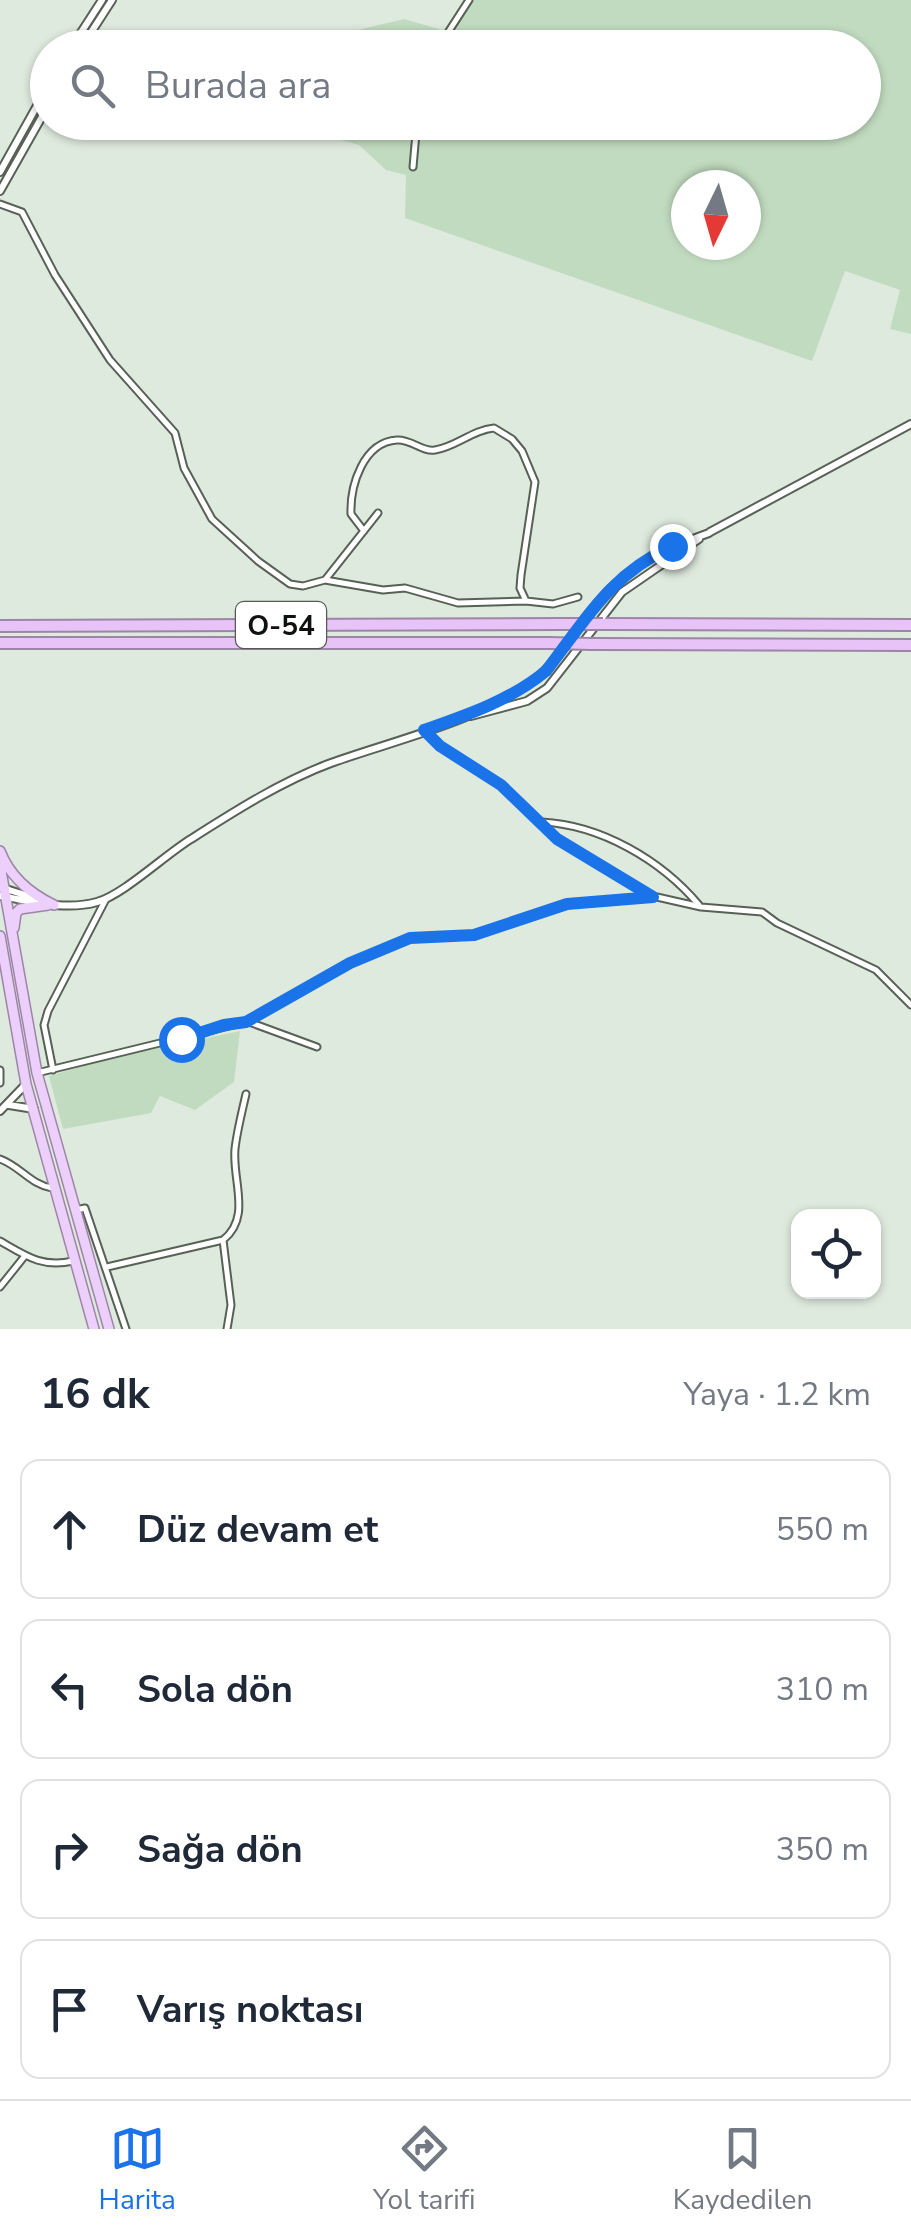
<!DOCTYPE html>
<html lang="tr">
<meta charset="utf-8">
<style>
:root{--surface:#fff;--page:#f2f2f3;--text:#1f2937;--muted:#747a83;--line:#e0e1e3;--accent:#1a73e8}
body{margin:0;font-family:"Nunito Sans",sans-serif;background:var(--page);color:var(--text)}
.controls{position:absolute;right:30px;bottom:30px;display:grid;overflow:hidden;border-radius:20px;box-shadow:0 2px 8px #0004}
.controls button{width:90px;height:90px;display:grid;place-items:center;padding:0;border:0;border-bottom:2px solid var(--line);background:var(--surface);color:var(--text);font:50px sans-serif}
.compass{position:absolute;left:671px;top:170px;width:90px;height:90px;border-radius:50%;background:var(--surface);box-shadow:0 2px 8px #0004;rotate:185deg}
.stop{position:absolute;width:30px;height:30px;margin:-22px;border:8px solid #1a73e8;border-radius:50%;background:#fff}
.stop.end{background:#1a73e8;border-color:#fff;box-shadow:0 2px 10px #0008}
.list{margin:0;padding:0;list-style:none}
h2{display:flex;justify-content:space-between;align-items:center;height:130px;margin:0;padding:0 40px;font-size:42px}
h2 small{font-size:32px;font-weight:400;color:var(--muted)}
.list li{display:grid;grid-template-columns:65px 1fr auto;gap:30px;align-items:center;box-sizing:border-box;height:140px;margin:0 20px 20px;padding:0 20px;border:2px solid var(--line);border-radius:20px}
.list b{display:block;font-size:38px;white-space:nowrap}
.list em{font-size:32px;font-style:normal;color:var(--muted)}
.icon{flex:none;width:55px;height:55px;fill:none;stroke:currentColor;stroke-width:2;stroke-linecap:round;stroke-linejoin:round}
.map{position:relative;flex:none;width:911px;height:1329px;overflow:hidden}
.search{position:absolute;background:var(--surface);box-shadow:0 2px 8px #0004;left:30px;right:30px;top:30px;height:110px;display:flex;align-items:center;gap:25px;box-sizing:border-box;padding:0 35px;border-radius:55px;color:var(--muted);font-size:38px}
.sheet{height:770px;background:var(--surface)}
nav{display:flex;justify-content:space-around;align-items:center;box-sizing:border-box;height:140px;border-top:2px solid var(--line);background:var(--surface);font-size:28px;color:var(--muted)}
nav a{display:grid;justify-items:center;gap:5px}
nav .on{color:var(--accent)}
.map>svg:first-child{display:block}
</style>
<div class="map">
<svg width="911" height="1329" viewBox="0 0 911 1329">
<rect width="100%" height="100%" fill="#dfeade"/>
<path fill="#c1dbc0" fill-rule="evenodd" d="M473,0H911V334L890,329L900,290L845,271L812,361L405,218L406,175L386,170L359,145L309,131V122H864V48H282L404,19L452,33ZM686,185H746V245H686Z
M240,1031L234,1082L195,1110L160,1096L151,1113L63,1129L49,1076L107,1059Z"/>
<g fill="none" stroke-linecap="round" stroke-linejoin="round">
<defs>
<path id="minor" d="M438,48L469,0
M413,167L417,122
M0,204L22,212L55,275L110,360L175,433L184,468L212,519L258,561L290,584L303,586L325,580L383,590L405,588L458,603L526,601L553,604L578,597
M364,531L351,514C350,486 363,442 397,440C411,439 422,452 435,450C456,447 472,430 494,428L512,439L522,451L535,482L521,575L520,588L526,601
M325,580L378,513
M427,732L440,746L501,785L557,839L651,896
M542,822C601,825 661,860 699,905
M249,1022L317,1047
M0,1070V1083
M53,1070L44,1025L48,1011L106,899
M37,1073L246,1022L350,963L410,938L474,935L567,904L639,898L657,897L701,907L762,912L777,923L876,970L911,1005
M0,1159C20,1166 31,1185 52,1188
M76,1210L85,1208L126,1329
M223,1240L231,1305L227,1329
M0,1241C26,1256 42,1268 73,1261
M107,1267L223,1240C252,1217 232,1181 235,1149C237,1131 242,1112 246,1094
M0,1287L24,1257"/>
<path id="tertiary" d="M71,48L102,0
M81,48L112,0
M0,172L48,86
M0,191L48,106
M710,532L911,424
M471,716L527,701L547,688L622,592L699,539
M3,888L34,898
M0,896C31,901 66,911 97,902C123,895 166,854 191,839C235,811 282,781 331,763C395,740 480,721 534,680C554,665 568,642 582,622C620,571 650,554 709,533
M9,1105L34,1109
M0,1111L26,1084"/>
<path id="trunk" d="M0,851C10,877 29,893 54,905
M0,865L37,1073L109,1329
M14,928L16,913L20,909L48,905
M0,936L26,1084L94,1329"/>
<path id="motorway" d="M603,624L911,625
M0,626L562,624
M0,643H549
M592,644L911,645"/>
</defs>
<use href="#minor" stroke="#576156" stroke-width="9"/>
<use href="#tertiary" stroke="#576156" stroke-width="10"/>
<use href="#trunk" stroke="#9c85a6" stroke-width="12"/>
<use href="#motorway" stroke="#9c85a6" stroke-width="14"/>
<use href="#minor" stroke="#fff" stroke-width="5"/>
<use href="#tertiary" stroke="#fff" stroke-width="6"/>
<use href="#trunk" stroke="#eccffa" stroke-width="9"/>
<use href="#motorway" stroke="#e8c3f8" stroke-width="10"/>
<defs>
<path id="motorway-bridge" d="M562,624H603
M549,643L592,644"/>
</defs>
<use href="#motorway-bridge" stroke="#9c85a6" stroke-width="14" stroke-linecap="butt"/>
<use href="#motorway-bridge" stroke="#e8c3f8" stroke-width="10"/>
</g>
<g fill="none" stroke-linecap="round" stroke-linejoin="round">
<path stroke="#1a73e8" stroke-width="12" d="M181,1039L224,1025L246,1022L350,963L410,938L474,935L567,904L653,897L557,839L501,785L440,746L424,730C467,715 511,700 546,671C587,618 609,576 672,546"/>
</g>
<g text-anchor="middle" stroke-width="8" stroke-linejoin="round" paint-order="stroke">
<rect fill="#fff" stroke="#565956" stroke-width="2.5" x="236" y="602" width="90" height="46" rx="8"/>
<g font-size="28" font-weight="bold" fill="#0e120e">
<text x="281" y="635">O-54</text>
</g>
</g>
</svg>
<div class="controls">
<button><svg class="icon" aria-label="locate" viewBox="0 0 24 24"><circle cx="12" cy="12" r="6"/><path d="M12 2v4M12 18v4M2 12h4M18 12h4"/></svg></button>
</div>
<svg class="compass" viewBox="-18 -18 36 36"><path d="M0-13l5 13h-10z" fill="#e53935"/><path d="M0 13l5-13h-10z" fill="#747a83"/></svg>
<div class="stop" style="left:181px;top:1039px"></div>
<div class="stop end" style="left:672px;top:546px"></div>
<div class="search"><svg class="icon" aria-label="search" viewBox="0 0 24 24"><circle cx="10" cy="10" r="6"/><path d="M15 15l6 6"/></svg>Burada ara</div>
</div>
<section class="sheet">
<h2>16 dk<small>Yaya · 1.2 km</small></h2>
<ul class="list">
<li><svg class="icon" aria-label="ahead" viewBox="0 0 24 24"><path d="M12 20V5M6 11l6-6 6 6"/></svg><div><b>Düz devam et</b></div><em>550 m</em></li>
<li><svg class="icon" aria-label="left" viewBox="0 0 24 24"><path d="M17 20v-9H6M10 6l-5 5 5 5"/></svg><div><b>Sola dön</b></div><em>310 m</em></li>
<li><svg class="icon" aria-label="right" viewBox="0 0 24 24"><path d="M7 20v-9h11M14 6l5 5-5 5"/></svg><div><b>Sağa dön</b></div><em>350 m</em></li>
<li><svg class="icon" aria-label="arrive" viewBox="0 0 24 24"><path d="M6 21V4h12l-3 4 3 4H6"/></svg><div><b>Varış noktası</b></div></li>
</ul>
</section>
<nav>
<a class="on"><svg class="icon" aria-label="map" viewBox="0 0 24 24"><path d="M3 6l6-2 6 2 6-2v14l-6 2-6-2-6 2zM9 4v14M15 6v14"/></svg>Harita</a>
<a><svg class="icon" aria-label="directions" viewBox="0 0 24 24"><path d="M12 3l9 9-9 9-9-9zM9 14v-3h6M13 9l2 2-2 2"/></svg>Yol tarifi</a>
<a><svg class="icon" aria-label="saved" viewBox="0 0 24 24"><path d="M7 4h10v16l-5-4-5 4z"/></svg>Kaydedilen</a>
</nav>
